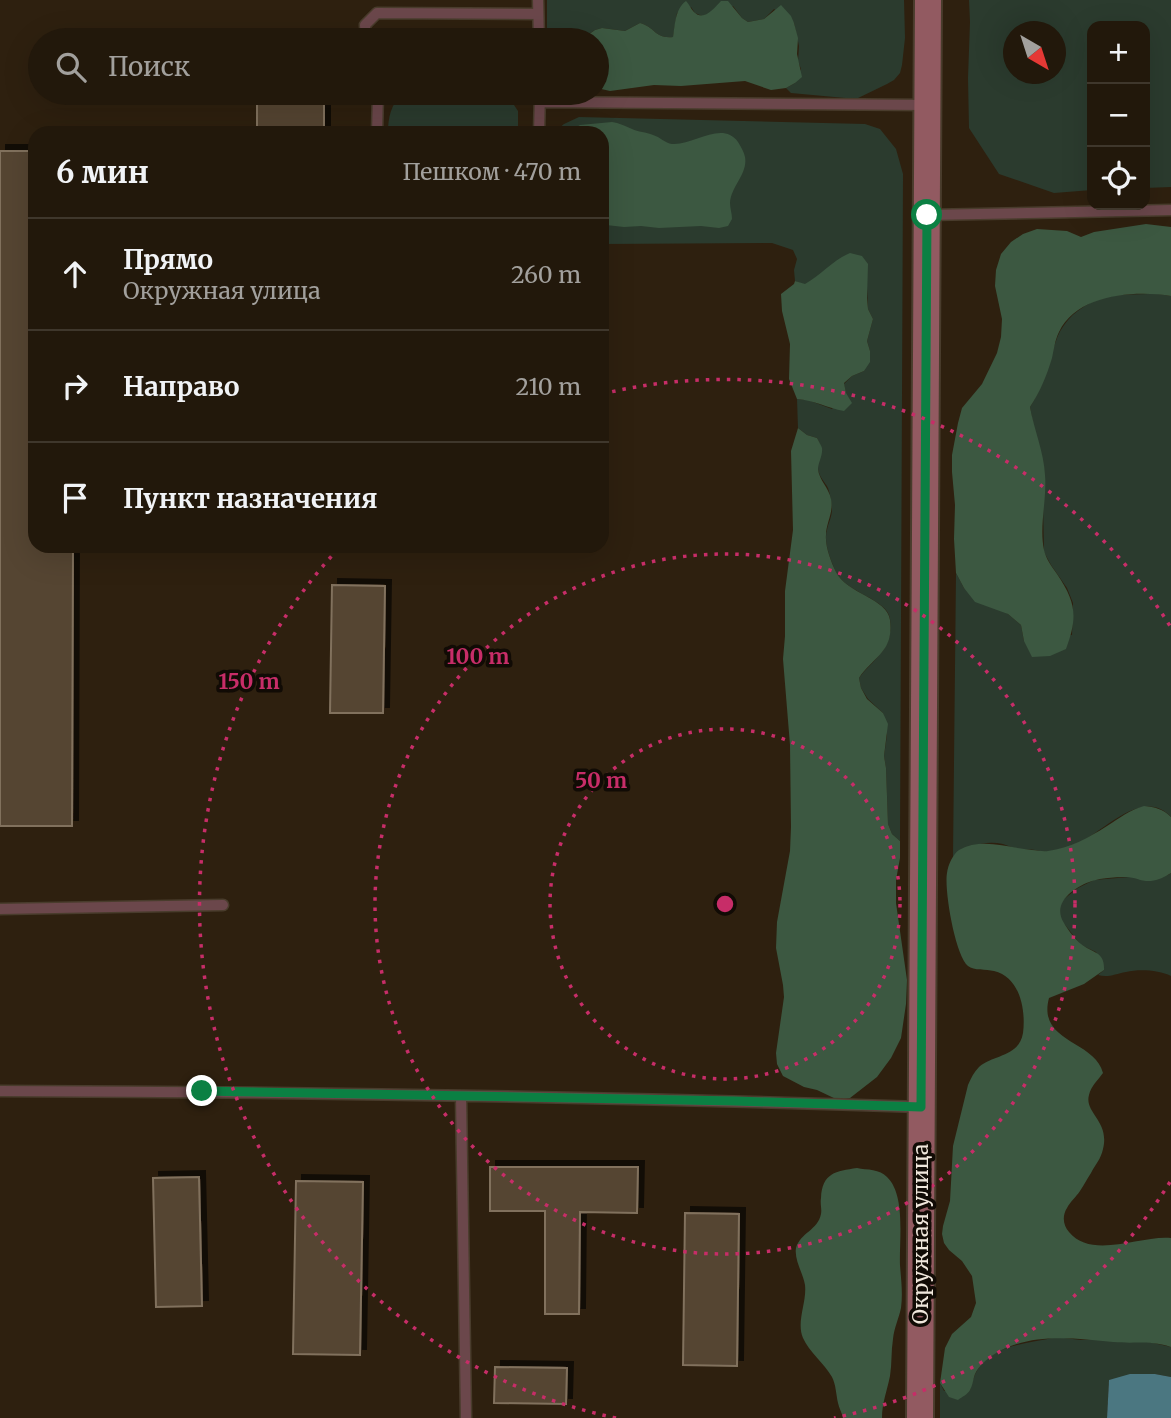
<!DOCTYPE html>
<html lang="ru">
<meta charset="utf-8">
<style>
:root{--surface:#22180b;--page:#2e2519;--text:#f1f3f6;--muted:#a2a09d;--line:#3f372c}
body{margin:0;font-family:Merriweather,serif;background:var(--page);color:var(--text)}
.controls{position:absolute;right:21px;top:21px;display:grid;overflow:hidden;border-radius:14px;box-shadow:0 7px 28px #0002}
.controls button{width:63px;height:63px;display:grid;place-items:center;padding:0;border:0;border-bottom:2px solid var(--line);background:var(--surface);color:var(--text);font:35px sans-serif}
.compass{position:absolute;left:1003px;top:21px;width:63px;height:63px;border-radius:50%;background:var(--surface);box-shadow:0 7px 28px #0002;rotate:141deg}
.stop{position:absolute;width:21px;height:21px;margin:-16px;border:5px solid #0b8043;border-radius:50%;background:#fff}
.stop.end{background:#0b8043;border-color:#fff;box-shadow:0 2px 7px #0008}
.list{margin:0;padding:0;list-style:none}
h2{display:flex;justify-content:space-between;align-items:center;height:91px;margin:0;padding:0 28px;font-size:30px}
h2 small{font-size:23px;font-weight:400;color:var(--muted)}
.list li{display:grid;grid-template-columns:46px 1fr auto;gap:21px;align-items:center;box-sizing:border-box;height:112px;padding:0 28px;border-top:2px solid var(--line)}
.list b{display:block;font-size:26px;white-space:nowrap}
.list p{margin:0;font-size:23px;white-space:nowrap;color:var(--muted)}
.list em{font-size:23px;font-style:normal;color:var(--muted)}
.icon{flex:none;width:38px;height:38px;fill:none;stroke:currentColor;stroke-width:2;stroke-linecap:round;stroke-linejoin:round}
.map{position:relative;flex:none;width:1171px;height:1418px;overflow:hidden}
.search{position:absolute;background:var(--surface);box-shadow:0 7px 28px #0002;left:28px;top:28px;width:581px;height:77px;display:flex;align-items:center;gap:18px;box-sizing:border-box;padding:0 24px;border-radius:38px;color:var(--muted);font-size:26px}
.panel{position:absolute;background:var(--surface);box-shadow:0 7px 28px #0002;left:28px;top:126px;width:581px;height:427px;border-radius:21px}
.map>svg:first-child{display:block}
</style>
<div class="map">
<svg width="1171" height="1418" viewBox="0 0 1171 1418">
<defs>
<filter id="shadow"><feDropShadow dx="6" dy="-6" stdDeviation="0" flood-color="#0009"/></filter>
</defs>
<rect width="100%" height="100%" fill="#2e200f"/>
<path fill="#2b3b2e" fill-rule="evenodd" d="M547,0H904L905,38L902,65L900,73L894,80L887,84L856,99L791,93L786,88L795,83L801,69L798,61L799,46L794,23L774,9L764,19L748,22L742,18L733,6L702,16L695,13L691,7L677,13L673,37C655,39 655,27 640,23L625,31L602,28L595,30L580,40H547Z
M969,0H1171V187L1145,188V26H1092V190L1054,193L999,174L969,128L968,78L970,22ZM1014,32H1056V74H1014Z
M402,93H506L518,111V133H388C388,117 391,105 402,93Z
M579,117L865,124L880,129L896,149L903,174L900,841L892,834L888,824L886,768L884,756L887,735L883,713L868,699L861,688L859,678C874,658 894,649 890,619C888,599 846,593 836,572C831,561 823,542 827,530C828,524 832,517 832,509C832,504 830,494 828,488C825,482 819,477 818,469C817,454 826,456 817,438L807,435L798,428L797,399L808,400L832,409L846,393L844,384L852,376L864,371L870,351L867,341L873,319L868,309L867,287L832,265L824,272L805,285L795,281L794,270L797,259L793,250L772,243L602,244V133H553L564,124Z
M1158,294L1171,296V817C1141,785 1101,836 1072,846C1064,848 1054,851 1046,852C1045,852 1036,850 1035,850C1030,849 1024,850 1019,849C1014,848 1009,846 1003,844C985,840 967,846 953,857L956,573L964,588L1008,614L1021,625L1024,641L1072,635L1073,603L1067,588L1051,565L1044,552L1043,504L1045,489L1030,407C1045,384 1047,365 1056,341C1065,314 1092,297 1120,295C1132,294 1145,294 1158,294Z
M1171,873V976C1159,970 1139,969 1126,972C1115,974 1108,978 1098,975L1104,970L1096,952L1081,945L1062,921L1059,914V906L1064,899L1078,888L1094,880L1129,877L1168,875Z
M1056,1337L1081,1340L1098,1339L1116,1342H1149L1171,1347V1377L1155,1374L1109,1380L1107,1418H940V1383L944,1391L970,1390C972,1383 974,1375 978,1369C995,1343 1029,1344 1056,1337Z"/>
<path fill="#3c5841" d="M686,1C689,4 691,9 694,12C704,22 714,8 721,1H728L742,18L748,22L764,19L781,5L791,16L794,23L798,38L797,54L802,77L795,83L786,88L771,90L745,81L681,86L654,85L610,91L597,88V40H581L595,30L602,28L625,31L640,23C655,27 655,39 673,37C675,25 675,9 686,1Z
M612,122C619,123 625,126 632,129C638,132 646,132 653,135C660,137 665,143 672,144C693,146 722,120 738,142C741,147 744,152 745,157C748,174 731,186 730,203C730,208 732,214 732,219L728,226L719,228L701,226L659,228L641,226L624,227L606,225L602,222V133H567L580,125Z
M1146,224L1171,227V296C1135,290 1077,294 1059,332C1055,340 1054,349 1052,358C1047,375 1040,392 1030,407C1034,430 1044,452 1045,475C1047,500 1039,526 1044,550C1046,559 1052,567 1057,574C1076,602 1078,617 1066,649L1050,656L1032,657L1024,641L1021,625L1008,614L975,602L964,588L956,573L954,539L955,505L952,472V455L958,423L962,408L982,384L997,353L1001,337L1002,319L995,286L996,270L1001,254L1011,242L1023,234L1037,229L1067,231L1081,237L1094,232Z
M850,253L862,256L868,264L867,298L868,309L873,319L867,341L870,351V362L864,371L852,376L844,383L846,393L852,403L844,411C827,408 814,400 797,399L789,379L790,344L782,311L781,294L794,284L795,281L805,284C821,275 833,260 850,253Z
M798,428L807,435L817,438C819,442 821,445 822,448C823,455 818,463 818,469C819,480 829,488 831,499C834,512 826,523 826,535C825,546 831,562 836,572C846,593 888,599 890,620C894,652 874,656 859,678L861,688L867,699L883,713L888,724L884,756L886,768L888,824L892,834L900,841V858L896,880V903L907,980L906,1004L901,1038L891,1058L877,1077L850,1098L838,1100L817,1090L804,1087L783,1076L777,1064L776,1053L784,997L783,985L776,948L777,922L790,851L791,827L790,745L783,659L785,636V591L793,530L791,451Z
M1144,806C1155,807 1163,809 1171,817V873C1165,877 1158,880 1151,881C1141,882 1134,876 1124,877C1114,877 1102,878 1092,881C1074,887 1051,903 1064,923C1068,930 1075,939 1081,944C1092,953 1105,951 1104,970L1084,984L1049,998C1037,1043 1095,1040 1103,1073C1098,1080 1091,1086 1089,1095C1084,1113 1110,1121 1103,1149C1101,1159 1095,1165 1091,1173C1087,1179 1084,1185 1080,1191C1076,1197 1070,1202 1067,1208C1062,1216 1063,1225 1069,1232C1092,1260 1141,1235 1171,1238V1347C1148,1340 1136,1344 1113,1342C1073,1338 1028,1332 993,1355C986,1360 979,1366 975,1374C973,1379 973,1385 970,1390C968,1394 962,1397 958,1400L949,1397L940,1383L945,1348L952,1334L971,1317L976,1303L972,1276L962,1261L949,1250L944,1243L942,1234L943,1226L950,1201L953,1146L968,1085C971,1078 974,1072 979,1067C995,1054 1019,1057 1023,1033C1026,1010 1020,977 994,971C986,969 974,971 968,966C955,955 944,889 947,873C948,865 953,854 959,850C982,837 1009,848 1032,850C1038,850 1043,852 1048,851C1070,848 1088,838 1107,826C1120,818 1129,810 1144,806Z
M857,1168C867,1170 880,1169 887,1177C906,1195 899,1241 900,1265C901,1279 903,1293 901,1308C899,1318 894,1328 893,1339C891,1351 892,1364 890,1376C887,1391 882,1403 882,1418H843C842,1413 839,1408 838,1403C836,1394 836,1385 832,1377C824,1363 809,1352 803,1338C796,1322 807,1302 805,1285C803,1273 794,1260 796,1248C800,1233 818,1230 821,1214C822,1209 820,1204 821,1198C822,1173 836,1171 857,1168Z"/>
<path fill="#4b7781" d="M1130,1374H1155L1171,1377V1418H1107L1109,1380Z"/>
<path fill="#544533" stroke="#81715d" stroke-width="2" filter="url(#shadow)" d="M257,93H324V133H257Z
M0,151H35V546H73L72,826H0Z
M332,585L385,586L383,713H330Z
M490,1167H638L637,1213L580,1212L579,1314H545V1211H490Z
M199,1177L202,1306L156,1307L153,1178Z
M296,1181L363,1182L360,1355L293,1354Z
M685,1213L739,1214L737,1366L683,1365Z
M495,1367L567,1368L566,1404L494,1403Z"/>
<g fill="none" stroke-linecap="round" stroke-linejoin="round">
<defs>
<path id="service" d="M538,0L539,40
M366,40L365,25L377,13L538,14
M540,102L927,105
M377,133L378,93
M539,133L540,93
M927,215L1171,210
M0,909L223,905
M0,1091C307,1092 614,1097 921,1107
M461,1096L466,1418"/>
<path id="secondary" d="M920,1418L928,0"/>
</defs>
<use href="#service" stroke="#493c2c" stroke-width="13"/>
<use href="#secondary" stroke="#493c2c" stroke-width="30"/>
<use href="#service" stroke="#6b474b" stroke-width="10"/>
<use href="#secondary" stroke="#925a61" stroke-width="26"/>
</g>
<g fill="none" stroke-linecap="round" stroke-linejoin="round">
<path stroke="#0b8043" stroke-width="9" d="M202,1091L735,1101L921,1107L927,215"/>
</g>
<g fill="none" stroke="#c72d68" stroke-width="3.5" stroke-dasharray="3.5 7">
<circle cx="725" cy="904" r="175"/>
<circle cx="725" cy="904" r="350"/>
<path d="M1170 1182A525 525 0 0 1 834 1418M616 1418A525 525 0 0 1 338 549M602 394A525 525 0 0 1 1170 626"/>
</g>
<g text-anchor="middle" stroke-width="7" stroke-linejoin="round" paint-order="stroke">
<g font-size="21" fill="#f0e7dc" stroke="#110b05">
<text transform="translate(921 1234) rotate(-90)" y="7">Окружная улица</text>
</g>
</g>
<circle cx="725" cy="904" r="10" fill="#c72d68" stroke="#110b05" stroke-width="3.5"/>
<g font-size="21" text-anchor="middle" font-weight="bold" fill="#c72d68" stroke="#110b05" stroke-width="7" stroke-linejoin="round" paint-order="stroke">
<text x="478" y="664">100 m</text>
<text x="249" y="689">150 m</text>
<text x="601" y="788">50 m</text>
</g>
</svg>
<div class="controls">
<button>+</button>
<button>−</button>
<button><svg class="icon" aria-label="locate" viewBox="0 0 24 24"><circle cx="12" cy="12" r="6"/><path d="M12 2v4M12 18v4M2 12h4M18 12h4"/></svg></button>
</div>
<svg class="compass" viewBox="-18 -18 36 36"><path d="M0-13l5 13h-10z" fill="#e53935"/><path d="M0 13l5-13h-10z" fill="#a2a09d"/></svg>
<div class="stop" style="left:927px;top:215px"></div>
<div class="stop end" style="left:202px;top:1091px"></div>
<div class="search"><svg class="icon" aria-label="search" viewBox="0 0 24 24"><circle cx="10" cy="10" r="6"/><path d="M15 15l6 6"/></svg>Поиск</div>
<section class="panel">
<h2>6 мин<small>Пешком · 470 m</small></h2>
<ul class="list">
<li><svg class="icon" aria-label="ahead" viewBox="0 0 24 24"><path d="M12 20V5M6 11l6-6 6 6"/></svg><div><b>Прямо</b><p>Окружная улица</p></div><em>260 m</em></li>
<li><svg class="icon" aria-label="right" viewBox="0 0 24 24"><path d="M7 20v-9h11M14 6l5 5-5 5"/></svg><div><b>Направо</b></div><em>210 m</em></li>
<li><svg class="icon" aria-label="arrive" viewBox="0 0 24 24"><path d="M6 21V4h12l-3 4 3 4H6"/></svg><div><b>Пункт назначения</b></div></li>
</ul>
</section>
</div>
